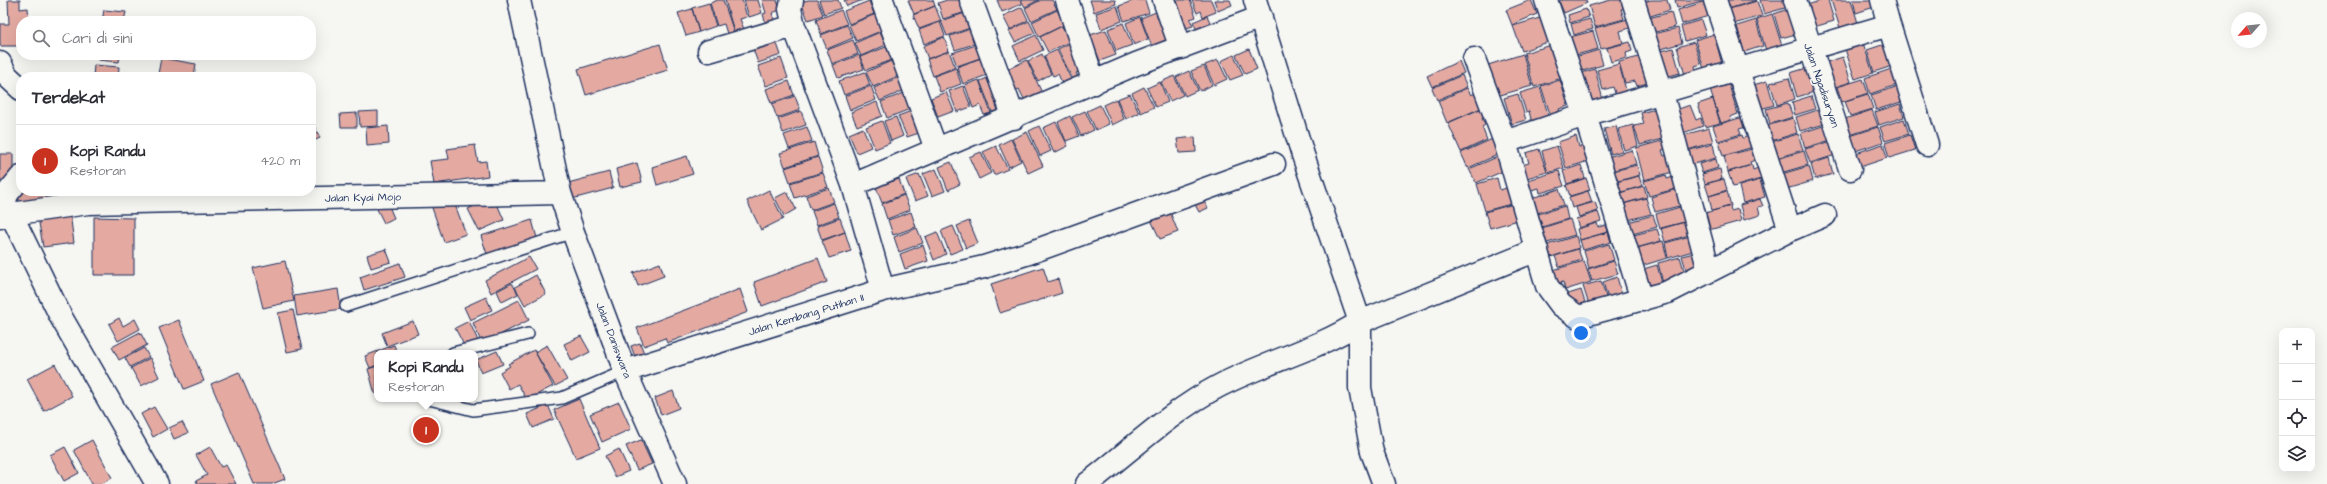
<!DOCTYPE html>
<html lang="id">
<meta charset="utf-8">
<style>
:root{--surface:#fff;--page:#f7f7f7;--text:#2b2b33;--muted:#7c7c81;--line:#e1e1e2;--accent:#c8321e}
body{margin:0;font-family:"Architects Daughter",sans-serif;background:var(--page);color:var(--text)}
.controls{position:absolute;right:12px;bottom:12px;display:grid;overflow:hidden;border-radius:8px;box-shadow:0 4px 16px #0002}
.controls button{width:36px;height:36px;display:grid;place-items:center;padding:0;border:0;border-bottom:1px solid var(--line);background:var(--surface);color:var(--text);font:20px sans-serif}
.compass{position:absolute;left:2231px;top:12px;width:36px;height:36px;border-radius:50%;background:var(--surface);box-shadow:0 4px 16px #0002;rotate:242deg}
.you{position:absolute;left:1581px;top:333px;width:14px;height:14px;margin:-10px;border:3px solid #fff;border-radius:50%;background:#1a73e8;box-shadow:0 0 0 6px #1a73e833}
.badge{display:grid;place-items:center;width:26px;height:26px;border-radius:50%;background:var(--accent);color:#fff;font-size:13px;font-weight:700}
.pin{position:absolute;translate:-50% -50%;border:2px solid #fff;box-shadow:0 1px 4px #0006}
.popup{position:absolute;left:374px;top:350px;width:104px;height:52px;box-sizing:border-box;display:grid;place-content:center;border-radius:8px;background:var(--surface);filter:drop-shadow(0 1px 3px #0005);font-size:13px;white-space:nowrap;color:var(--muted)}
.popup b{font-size:15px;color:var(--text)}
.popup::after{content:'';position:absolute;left:50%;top:100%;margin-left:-8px;border:8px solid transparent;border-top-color:var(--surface)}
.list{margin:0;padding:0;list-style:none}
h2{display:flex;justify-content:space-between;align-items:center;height:52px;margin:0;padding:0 16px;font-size:17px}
h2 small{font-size:13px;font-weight:400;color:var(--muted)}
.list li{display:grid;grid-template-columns:26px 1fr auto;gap:12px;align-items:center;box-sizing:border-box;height:72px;padding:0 16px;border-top:1px solid var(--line)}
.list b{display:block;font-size:15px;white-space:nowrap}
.list p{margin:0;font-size:13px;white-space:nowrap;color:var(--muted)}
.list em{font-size:13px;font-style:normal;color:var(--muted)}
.icon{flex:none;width:22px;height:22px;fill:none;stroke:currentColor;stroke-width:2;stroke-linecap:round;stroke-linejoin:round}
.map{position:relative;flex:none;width:2327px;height:484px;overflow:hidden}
.search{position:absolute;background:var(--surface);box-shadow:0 4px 16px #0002;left:16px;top:16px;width:300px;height:44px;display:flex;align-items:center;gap:10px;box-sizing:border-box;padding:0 14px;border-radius:16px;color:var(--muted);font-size:15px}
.panel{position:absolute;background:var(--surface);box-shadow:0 4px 16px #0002;left:16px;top:72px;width:300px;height:124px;border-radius:16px}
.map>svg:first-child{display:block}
</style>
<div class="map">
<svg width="2327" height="484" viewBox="0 0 2327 484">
<rect width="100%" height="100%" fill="#f6f6f2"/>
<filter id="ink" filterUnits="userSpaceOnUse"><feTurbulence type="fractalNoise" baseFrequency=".025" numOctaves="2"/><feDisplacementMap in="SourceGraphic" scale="8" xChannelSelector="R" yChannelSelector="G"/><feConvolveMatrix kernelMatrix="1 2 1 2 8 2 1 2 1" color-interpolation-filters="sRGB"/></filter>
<g filter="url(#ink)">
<path fill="#e4aaa2" stroke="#1b2f5e" d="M8,0H20V9L28,8L29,21H21V46H0V24H9Z
M718,0H723L735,35L728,37L724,24L717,26L710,3Z
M725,0H742L747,17L740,19L745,32L735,35Z
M744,0H758L762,13L749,17Z
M762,0H777L780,10L772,13L775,22L766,25L763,14L766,13Z
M808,0H817L823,15L808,20L801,2Z
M819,0H838L841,8L824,14Z
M844,0H863L847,6Z
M908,0H933L935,6L914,14Z
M947,0H962L966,12L943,19L938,3Z
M997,0H1020L1022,4L1002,12Z
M1021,0H1039L1025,7Z
M1041,0H1052L1057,9L1031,21L1025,8Z
M1090,0H1115L1116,4L1094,12Z
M1135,0H1145L1149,13L1124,21L1119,6Z
M1175,0H1190L1196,17L1190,19L1193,26L1183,29Z
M1192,0H1211L1216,12L1203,17L1201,11L1197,13Z
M1214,0H1230L1232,5L1218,11Z
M1531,0L1537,14L1512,25L1506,10Z
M1562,0H1586L1587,3L1564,13L1559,1Z
M1611,0H1625L1627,8L1621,9L1624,19L1595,27L1589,6Z
M1667,0L1670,10L1644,18L1640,3L1651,0Z
M1675,0H1705L1677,8Z
M1722,0H1757L1725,10Z
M1760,0H1790L1792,6L1764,14Z
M1823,0H1828L1834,21L1814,27L1807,5Z
M1831,0H1851L1858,23L1840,28Z
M1853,0H1872L1874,7L1856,13Z
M869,1L874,14L849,24L844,11Z
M1707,1L1712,15L1682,24L1678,10Z
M1757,1L1762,16L1730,25L1726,10Z
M709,3L716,26L699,32L692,8Z
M935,6L941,21L919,29L913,15Z
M1117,6L1122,21L1101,29L1096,13Z
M1022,7L1028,20L1010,30L1003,16Z
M692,9L699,32L686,36L678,13Z
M1586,9L1589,17L1570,23L1568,15Z
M1788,9L1796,34L1781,38L1774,14Z
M104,10L126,12L124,21H102Z
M841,10L847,24L821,34L816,20Z
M1057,10L1064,25L1039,37L1032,22Z
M1161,10L1168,39L1161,42L1163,48L1154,52L1141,18Z
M1671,12L1675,27L1649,34L1645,19Z
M965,13L970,28L947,36L941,21Z
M876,14L891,27L856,41L849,25Z
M1772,14L1782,46L1766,51L1757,19Z
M1207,16L1212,26L1198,32L1193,22Z
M1140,17L1148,39L1134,45L1126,23Z
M1543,17L1551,41L1522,51L1513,26Z
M1590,19L1593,29L1574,35L1571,24Z
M1628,19L1630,28L1620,31L1623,43L1601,49L1595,28Z
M1701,20L1706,35L1685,41L1681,26Z
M1756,20L1763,46L1744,52L1737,26Z
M1029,21L1035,33L1015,42L1009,31Z
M940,22L945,36L924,44L919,30Z
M1123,23L1132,45L1116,51L1108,29Z
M847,25L853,38L827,49L821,35Z
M1062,26L1069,42L1048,52L1040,37Z
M1678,28L1682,43L1654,51L1650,35Z
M970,29L974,44L955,50L950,36Z
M1106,30L1116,55L1100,61L1090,35Z
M1593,31L1598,49L1572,56L1563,39Z
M880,32L886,45L861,56L855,43Z
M1714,34L1722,64L1704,69L1695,40Z
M1036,35L1043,50L1020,61L1013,46Z
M944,37L949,51L928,59L923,46Z
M853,40L858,54L832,64L827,50Z
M1076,40L1085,69L1076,73L1079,79L1074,82L1058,49Z
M1862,40L1873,73L1855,79L1844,46Z
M776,41L781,55L758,63L753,49Z
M1630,42L1632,51L1626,53L1627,58L1611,62L1607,48Z
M1694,42L1701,64L1695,66L1696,72L1685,75L1677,47Z
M660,44L668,70L586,95L578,69Z
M1885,44L1892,66L1874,72L1867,50Z
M976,45L980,58L957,66L952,53Z
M1552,45L1562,78L1534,87L1524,53Z
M886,47L892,60L866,70L860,57Z
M1673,48L1680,73L1662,78L1655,53Z
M1249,49L1257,69L1245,74L1236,55Z
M1057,50L1072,81L1063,85L1058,74L1053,76L1044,56Z
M1599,50L1603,65L1579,72L1575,57Z
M949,51L955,67L933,76L927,59Z
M1042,54L1051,74L1038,81L1028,61Z
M1523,54L1532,86L1497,96L1488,65Z
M98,55H120L119,62L98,60Z
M859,55L864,69L838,78L833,65Z
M1234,55L1243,75L1230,80L1221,61Z
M1639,57L1647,83L1637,86L1635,81L1625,83L1619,62Z
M1843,57L1851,82L1835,87L1827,62Z
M161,58L196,64L194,77H174L158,74Z
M781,58L788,78L766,86L758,66Z
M981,58L987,75L963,84L957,67Z
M1027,60L1042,93L1025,101L1019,89L1015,91L1006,70Z
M1218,60L1227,79L1214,85L1205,65Z
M891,61L898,76L873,87L866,72Z
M1459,61L1464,73L1432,87L1427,76Z
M1619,64L1627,94L1616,96L1613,87L1603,90L1597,70Z
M94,65L119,67L118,77H93Z
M1204,66L1212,85L1200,91L1191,71Z
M1897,67L1902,83L1870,94L1865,78Z
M956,68L961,84L940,92L934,76Z
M1807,68L1814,92L1797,97L1790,73Z
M1595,69L1603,100L1586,105L1578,74Z
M1189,71L1198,90L1185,96L1176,77Z
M865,72L870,85L844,95L839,81Z
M997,74L1006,98L995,102L998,110L992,112L980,81Z
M1462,75L1467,87L1437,100L1432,88Z
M1174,76L1183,95L1170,101L1161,82Z
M899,77L905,90L880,101L874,88Z
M1789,78L1795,99L1777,105L1770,83Z
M1863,79L1868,93L1842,102L1837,87Z
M979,80L991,113L984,115L980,105L973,108L965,85Z
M1560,80L1568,106L1559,109L1561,114L1551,117L1541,86Z
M789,81L794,95L771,103L766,89Z
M1767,81L1774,105L1757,110L1750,86Z
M1160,82L1168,102L1156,107L1147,88Z
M1729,85L1738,114L1730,117L1731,120L1721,123L1710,90Z
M1902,85L1907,100L1876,110L1871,95Z
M871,86L876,100L850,110L845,96Z
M963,86L971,107L957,112L949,91Z
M1144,87L1154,107L1141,113L1132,93Z
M1540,87L1549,118L1532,123L1529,111L1526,112L1520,93Z
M1467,88L1471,95L1476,93L1483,107L1447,123L1438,101Z
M946,92L954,111L938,117L931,98Z
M904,93L910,109L887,118L881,102Z
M1130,94L1139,113L1126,119L1117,99Z
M1518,94L1526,120L1512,124L1504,98Z
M1868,94L1873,109L1850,116L1845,101Z
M795,96L800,110L777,118L772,104Z
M1811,96L1815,109L1795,115L1792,102Z
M1116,99L1124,119L1112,125L1103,105Z
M1713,99L1720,123L1705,127L1698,104Z
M877,102L882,116L857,126L851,112Z
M1788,103L1793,117L1770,124L1766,109Z
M1900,104L1904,117L1879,125L1875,112Z
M1100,105L1109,124L1096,130L1087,111Z
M1690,105L1696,120L1701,118L1703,126L1683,133L1676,110Z
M1487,106L1490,114L1482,118L1485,125L1482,127L1487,140L1461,152L1448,123Z
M1824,108L1828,123L1800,131L1796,117Z
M917,109L925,131L907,137L898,116Z
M1655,109L1663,139L1640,145L1634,126L1644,124L1641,113Z
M1872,110L1878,126L1850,135L1845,119Z
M378,111V126L360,127L359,112Z
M801,111L806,125L783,133L778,119Z
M1085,111L1094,130L1081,136L1072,117Z
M357,113V127H341L340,114Z
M1070,116L1079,136L1066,141L1058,122Z
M896,117L903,136L891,141L884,121Z
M1743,117L1746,127L1739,129L1741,134L1718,141L1713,126Z
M1793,118L1797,133L1768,142L1763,127Z
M1904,119L1909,134L1885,141L1880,127Z
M312,121L320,138L311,142V122Z
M882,121L890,143L875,149L866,127Z
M1056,122L1068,146L1054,153L1043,128Z
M1829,124L1834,139L1805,148L1801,133Z
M1633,125L1638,146L1624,150L1618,129Z
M388,126L389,144L367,146L366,128Z
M1039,126L1051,151L1040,156L1029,131Z
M1616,126L1622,151L1611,154L1604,129Z
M807,127L812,141L789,149L784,135Z
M1878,127L1883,142L1855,151L1850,136Z
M863,128L871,147L857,153L849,134Z
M1709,128L1713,142L1685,151L1680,136Z
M1027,132L1043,166L1028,173L1012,139Z
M1798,134L1803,150L1776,158L1771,142Z
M1742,135L1743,138L1750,136L1753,147L1723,156L1719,142Z
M1910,135L1915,150L1889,158L1885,143Z
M1576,136L1579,147L1585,146L1589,161L1566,168L1558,142Z
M1195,137L1196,152L1179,153L1177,139Z
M1497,137L1504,152L1468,168L1461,153Z
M1011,139L1021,161L1009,167L999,145Z
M1669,139L1671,148L1662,150L1664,156L1672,154L1676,171L1644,180L1636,148Z
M1835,140L1839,154L1810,163L1805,149Z
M814,142L818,156L785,167L780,153Z
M1713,144L1716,158L1690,165L1686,151Z
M1883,144L1887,158L1857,168L1853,154Z
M475,145L478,162L486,161L488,176L434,184L430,161L449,159L447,149Z
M996,146L1008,169L994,175L983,152Z
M1557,146L1564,168L1548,173L1542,151Z
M1539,149L1547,172L1527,178L1522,165L1529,163L1526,153Z
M1752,149L1755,160L1750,162L1751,165L1728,172L1724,156Z
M1632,150L1636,164L1608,172L1604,158Z
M1804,151L1808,165L1777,174L1773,160Z
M981,152L991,173L979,179L969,157Z
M0,154H13V180H0Z
M1502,155L1508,169L1476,183L1469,169Z
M687,156L693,174L657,185L652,167Z
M818,157L823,172L790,182L785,168Z
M1829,158L1833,174L1815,179L1811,164Z
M1716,159L1718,168L1702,173L1699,164Z
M951,162L960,184L948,190L939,167Z
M637,163L642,182L620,187L616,169Z
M1581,165L1585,178L1567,184L1563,171Z
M1637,165L1640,175L1611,183L1609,172Z
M1752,165L1753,170L1758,168L1761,179L1733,187L1728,172Z
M1809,166L1813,181L1783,190L1778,175Z
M936,169L945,191L932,196L923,174Z
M1720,169L1722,179L1705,184L1702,174Z
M1559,171L1564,186L1540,193L1539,188L1531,190L1528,180Z
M609,172L613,188L572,199L568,183Z
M823,173L828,187L795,198L790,183Z
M919,174L928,196L915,201L906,179Z
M1666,175L1667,179L1676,176L1679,188L1649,196L1644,181Z
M1639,176L1642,186L1615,194L1612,183Z
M1497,178L1500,190L1513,186L1518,202L1485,211L1477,184Z
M1586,178L1590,190L1570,196L1566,185Z
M899,179L904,194L882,203L876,187Z
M1724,179L1727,190L1709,196L1705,184Z
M1760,180L1765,197L1743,203L1739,186Z
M16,184L21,191H55L56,197L20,205Z
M1644,186L1647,197L1619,205L1616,194Z
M829,188L834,202L811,210L806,196Z
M1559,189L1564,205L1537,213L1532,198Z
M1677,189L1687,204L1655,212L1651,197Z
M769,190L783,219L761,230L747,201Z
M1588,191L1592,202L1572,208L1569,197Z
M1727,191L1731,206L1712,211L1709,196Z
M787,192L796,209L784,216L775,198Z
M904,195L910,210L887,219L882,204Z
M452,197L466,234L444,242L431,205Z
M494,197L504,220L479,231L468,209Z
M1201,197L1208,208L1199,212L1193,201Z
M1646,198L1651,214L1624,221L1619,205Z
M1760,199L1763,206L1758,207L1760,215L1744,220L1740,205Z
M1595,202L1598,211L1579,217L1576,207Z
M834,203L839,217L817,225L812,211Z
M1517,203L1522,219L1490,228L1485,212Z
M388,204L394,218L384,223L377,209Z
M1687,205L1692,220L1660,229L1656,214Z
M1565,206L1568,219L1542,227L1538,214Z
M1730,206L1731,211L1738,209L1741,221L1709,230L1705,213Z
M911,212L916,227L893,235L888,220Z
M1170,212L1178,232L1160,239L1151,220Z
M1598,212L1601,221L1579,228L1576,219Z
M70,213L74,243L43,247L38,217Z
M1653,215L1657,227L1629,235L1625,223Z
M94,217L134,218V275H94Z
M840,218L845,232L822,240L817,226Z
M1570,219L1575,235L1547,243L1542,228Z
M532,220L537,238L487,254L481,236Z
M1692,220L1696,233L1665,242L1661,228Z
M969,221L978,243L966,248L957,226Z
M1597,223L1598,227L1606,225L1608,232L1580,240L1577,229Z
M953,226L963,249L950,254L941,231Z
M917,228L923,243L899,252L894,237Z
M1657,229L1661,241L1633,249L1630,236Z
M845,232L851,251L829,258L822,241Z
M937,232L946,254L934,260L925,237Z
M1608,232L1611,242L1583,250L1580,240Z
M1697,234L1693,251L1668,258L1665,243Z
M1576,236L1579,248L1551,257L1547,245Z
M1663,241L1667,258L1638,267L1633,249Z
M1609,244L1614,260L1589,268L1584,251Z
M923,245L928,261L905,269L900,254Z
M386,249L391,262L371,268L367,255Z
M1578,249L1582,260L1559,267L1555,256Z
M1698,252L1703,271L1688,276L1682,256Z
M529,257L536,269L491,293L485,280Z
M1680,257L1687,280L1663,283L1658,263Z
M818,258L827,282L762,306L754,282Z
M285,261L294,301L263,308L253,268Z
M1584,261L1591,282L1565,290L1563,282L1557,284L1553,270Z
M1614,261L1618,274L1592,281L1588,269Z
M400,263L405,277L364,290L360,277Z
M660,263L664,276L638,286L633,273Z
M1657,265L1664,290L1647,295L1640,270Z
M1043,267L1048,282L1058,279L1062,293L1000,313L991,284Z
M536,275L546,294L525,305L515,287Z
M1617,277L1622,295L1608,299L1603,282Z
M1601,281L1608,303L1590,308L1583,286Z
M512,283L518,294L502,302L497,291Z
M338,289L341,309L297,316L294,296Z
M740,289L748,312L667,343L665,338L644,346L637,328Z
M1581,290L1588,312L1565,295Z
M486,297L492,310L470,320L464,307Z
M519,300L529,320L482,344L473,323Z
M293,310L302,349L287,352L278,313Z
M119,318L123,326L135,319L140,329L118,341L109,324Z
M179,320L204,381L184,389L159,328Z
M413,321L418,334L387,346L382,333Z
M469,321L479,343L466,349L455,328Z
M140,332L147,345L119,360L112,347Z
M581,336L590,352L572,361L564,344Z
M640,343L644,353L635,357L631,346Z
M394,345L397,353H377V365L370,368L365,356Z
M547,345L567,380L555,386L535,352Z
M144,348L149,357L130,367L125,358Z
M534,350L553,386L527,400L518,384L509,389L500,372L510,366L508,364Z
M497,351L503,364L481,373L476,360Z
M150,358L159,377L141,386L131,368Z
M55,364L72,396L44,411L27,379Z
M377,366V393L375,394L368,369Z
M239,372L285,479L272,484H254L211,384Z
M673,391L679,408L661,415L655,398Z
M579,399L600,448L576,458L554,410Z
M619,402L631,429L602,442L590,414Z
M548,405L554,419L533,428L527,414Z
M154,407L167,429L153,437L141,414Z
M182,422L188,433L174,439L169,428Z
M92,440L112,478L101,484H92L74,450Z
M641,440L652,464L637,470L626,446Z
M65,447L79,473L64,481L50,455Z
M210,447L221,467L226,465L236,484H198L196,481L207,475L196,455Z
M619,449L629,471L615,477L605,456Z"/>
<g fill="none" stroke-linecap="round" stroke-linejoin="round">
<defs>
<path id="lane" d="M346,306L573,232
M453,353L528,334
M429,399L473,410L562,398L625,371"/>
<path id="street" d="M519,0L560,193L573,232L625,371L675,484
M882,0L936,149
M971,0L1014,118
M1067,0L1094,83
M1164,0L1181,48
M1255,0L1303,155L1360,322L1537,250
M1546,0L1585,115L1642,300
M1633,0L1662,93L1709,271
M1715,0L1790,230
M1795,0L1850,169
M1889,25L1927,145
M709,51L794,26
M1474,59L1505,142
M0,63L7,76L21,89
M853,185L1136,64L1261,17
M11,214L61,317L157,484
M1825,215L1790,230L1668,292L1578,317L1561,305L1547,286L1505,142L1585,115L1889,25L1882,0
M0,217L11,214L88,203L560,193
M1,217L7,194L21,177
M883,290L984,267L1029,253L1274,164
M1360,322V388L1372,452L1384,484
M625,371L883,290L853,185L794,26L790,9L792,0
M1087,484C1130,451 1171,411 1219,386C1265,362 1317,350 1360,322"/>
</defs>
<use href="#lane" stroke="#1b2f5e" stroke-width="14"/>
<use href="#street" stroke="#1b2f5e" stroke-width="25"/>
<use href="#lane" stroke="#f6f6f2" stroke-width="11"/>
<use href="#street" stroke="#f6f6f2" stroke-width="22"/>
</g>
</g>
<g text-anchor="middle" stroke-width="3.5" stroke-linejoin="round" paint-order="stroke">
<g font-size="11" fill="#1b2f5e" stroke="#f6f6f2">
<text transform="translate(1822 85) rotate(71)" y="4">Jalan Ngadisuryan</text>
<text transform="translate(363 197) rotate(-1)" y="4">Jalan Kyai Mojo</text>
<text transform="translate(806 314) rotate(-17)" y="4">Jalan Kembang Putihan II</text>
<text transform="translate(614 340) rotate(69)" y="4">Jalan Daniswara</text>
</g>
</g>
</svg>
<div class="controls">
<button>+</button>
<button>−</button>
<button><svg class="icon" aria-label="locate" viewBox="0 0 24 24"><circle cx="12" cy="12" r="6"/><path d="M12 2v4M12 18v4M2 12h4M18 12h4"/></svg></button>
<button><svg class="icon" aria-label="layers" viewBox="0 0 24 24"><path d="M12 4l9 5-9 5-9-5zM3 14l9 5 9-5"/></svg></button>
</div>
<svg class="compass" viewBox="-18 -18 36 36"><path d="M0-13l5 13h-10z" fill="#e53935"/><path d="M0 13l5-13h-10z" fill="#7c7c81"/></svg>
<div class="you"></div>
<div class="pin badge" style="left:426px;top:430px">1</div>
<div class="popup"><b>Kopi Randu</b>Restoran</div>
<div class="search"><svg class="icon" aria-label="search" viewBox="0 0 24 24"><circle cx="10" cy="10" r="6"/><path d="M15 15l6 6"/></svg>Cari di sini</div>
<section class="panel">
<h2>Terdekat<small></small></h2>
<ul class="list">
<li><span class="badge">1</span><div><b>Kopi Randu</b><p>Restoran</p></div><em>420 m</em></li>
</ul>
</section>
</div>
